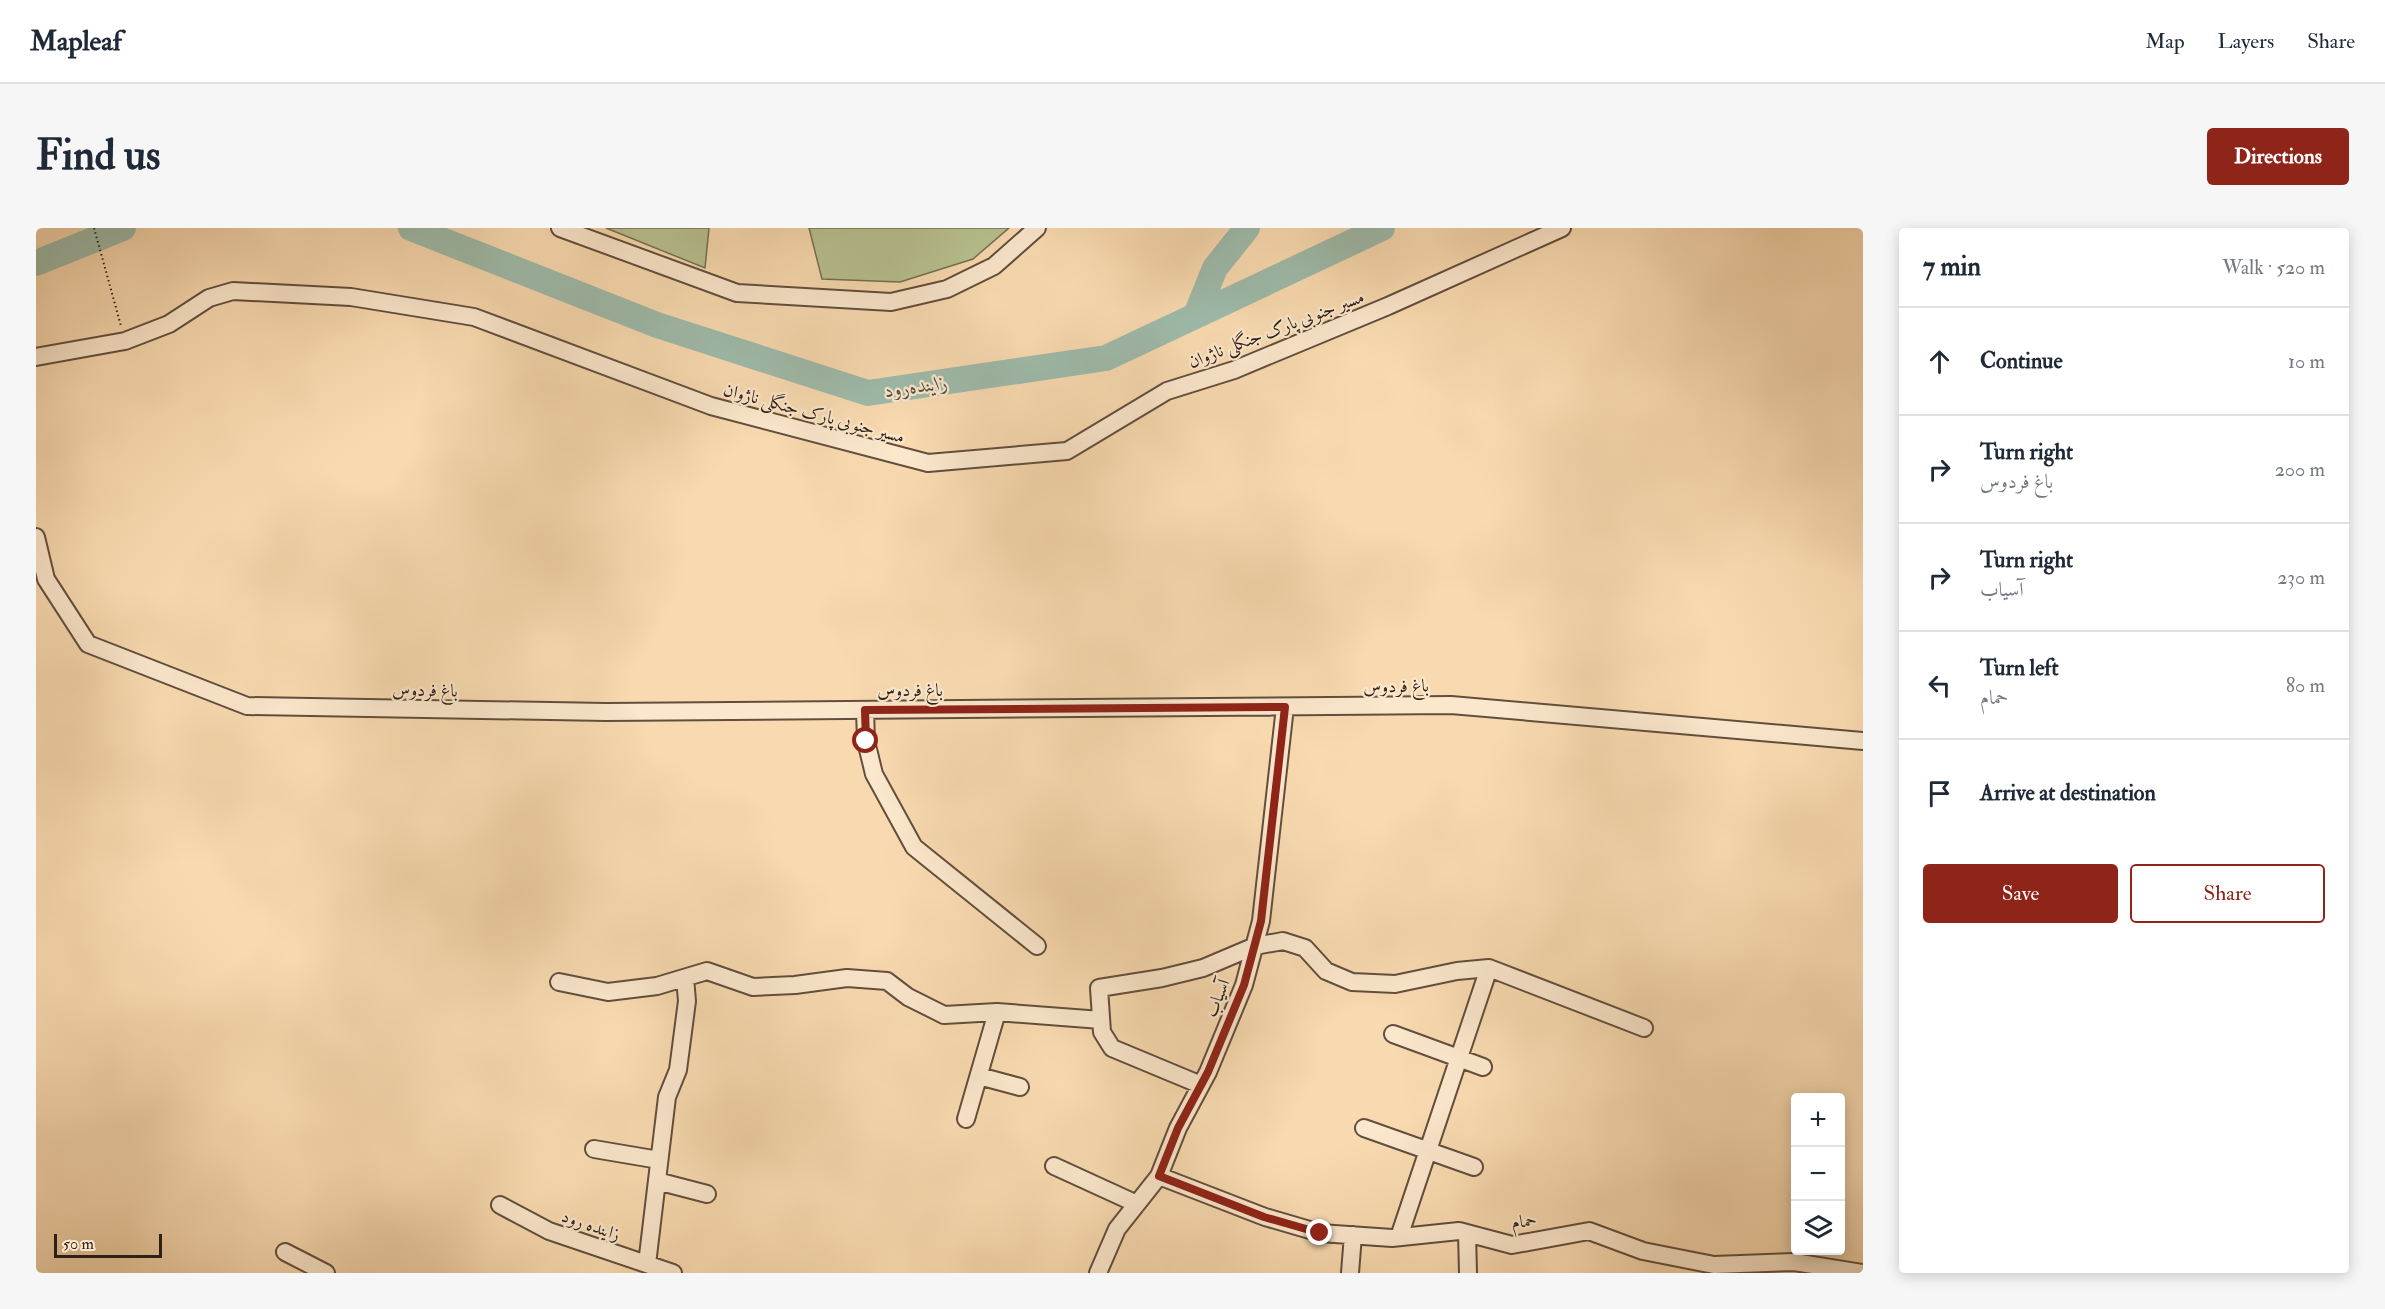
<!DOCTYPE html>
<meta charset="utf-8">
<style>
:root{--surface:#fff;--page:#f6f6f7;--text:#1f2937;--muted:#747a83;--line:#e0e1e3;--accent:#8f2418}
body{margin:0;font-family:"IM FELL Double Pica",Amiri,serif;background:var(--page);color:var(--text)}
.controls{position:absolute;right:18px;bottom:18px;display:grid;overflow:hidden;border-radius:6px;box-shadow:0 3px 15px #0003}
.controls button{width:54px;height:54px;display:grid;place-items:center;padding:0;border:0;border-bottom:2px solid var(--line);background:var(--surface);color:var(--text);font:30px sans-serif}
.scale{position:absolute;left:18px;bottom:15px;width:108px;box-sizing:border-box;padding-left:6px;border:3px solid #2f2017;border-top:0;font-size:16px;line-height:21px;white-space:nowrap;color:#2f2017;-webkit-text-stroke:4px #fbe7cc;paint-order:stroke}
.stop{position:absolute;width:18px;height:18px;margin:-14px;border:4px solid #8f2418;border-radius:50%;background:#fff}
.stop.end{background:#8f2418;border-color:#fff;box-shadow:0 2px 6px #0008}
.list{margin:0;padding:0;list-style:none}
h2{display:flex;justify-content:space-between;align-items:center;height:78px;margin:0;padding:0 24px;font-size:26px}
h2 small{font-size:20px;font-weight:400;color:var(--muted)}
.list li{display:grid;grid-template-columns:39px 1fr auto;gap:18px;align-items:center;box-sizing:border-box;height:108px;padding:0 24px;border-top:2px solid var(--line)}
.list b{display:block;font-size:22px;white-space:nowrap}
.list p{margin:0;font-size:20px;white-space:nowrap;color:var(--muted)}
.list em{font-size:20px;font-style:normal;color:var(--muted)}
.actions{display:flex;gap:12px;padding:18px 24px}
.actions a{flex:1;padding:14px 0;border:2px solid var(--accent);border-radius:6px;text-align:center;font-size:21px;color:var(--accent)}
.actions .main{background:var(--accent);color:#fff}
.icon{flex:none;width:33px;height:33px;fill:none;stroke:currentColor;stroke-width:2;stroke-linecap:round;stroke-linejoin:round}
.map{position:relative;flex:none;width:1827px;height:1045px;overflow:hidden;border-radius:6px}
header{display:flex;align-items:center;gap:36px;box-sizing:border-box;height:84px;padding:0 30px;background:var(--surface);border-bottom:2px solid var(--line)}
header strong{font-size:28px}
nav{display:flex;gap:33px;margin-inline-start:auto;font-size:21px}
.intro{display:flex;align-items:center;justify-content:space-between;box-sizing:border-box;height:144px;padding:0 36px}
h1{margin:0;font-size:42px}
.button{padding:15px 27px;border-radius:6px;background:var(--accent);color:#fff;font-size:21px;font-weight:700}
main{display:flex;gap:36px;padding:0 36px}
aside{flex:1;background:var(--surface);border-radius:6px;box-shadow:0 3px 15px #0003}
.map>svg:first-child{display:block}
</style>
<header>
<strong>Mapleaf</strong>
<nav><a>Map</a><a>Layers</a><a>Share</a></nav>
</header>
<div class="intro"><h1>Find us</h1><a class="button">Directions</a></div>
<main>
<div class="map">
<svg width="1827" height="1045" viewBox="0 0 1827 1045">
<rect width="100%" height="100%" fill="#f9dab0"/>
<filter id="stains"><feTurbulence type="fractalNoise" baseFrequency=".00333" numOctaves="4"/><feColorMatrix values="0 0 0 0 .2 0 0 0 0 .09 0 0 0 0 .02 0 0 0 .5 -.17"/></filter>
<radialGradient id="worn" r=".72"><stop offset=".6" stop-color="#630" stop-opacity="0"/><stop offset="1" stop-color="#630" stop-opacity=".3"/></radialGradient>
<path fill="#b8c190" stroke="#747054" stroke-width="1.5" d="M570,0H673L669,40Z
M773,0H973L937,31L864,54L786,51Z"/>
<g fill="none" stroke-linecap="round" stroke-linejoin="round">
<path stroke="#9ebbab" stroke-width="26" d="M375,0L621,97L832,165L1070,130L1346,0
M0,35L87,0
M1160,87L1179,40L1211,0"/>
<defs>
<path id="minor" d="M524,0L701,65L855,74L911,61L958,38L1001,0
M0,129L89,113L133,96L173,70L197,63L315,69L438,89L675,178L892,235L1031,223L1131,163L1198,142L1352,78L1526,0
M0,309L10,351L52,416L211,478L570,484L1415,477L1827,513
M829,482L830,513L838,546L878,619L1001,718
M523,754L572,764L621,758L671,743L717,759L759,757L811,750L851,753L872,769L908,787L961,784L1065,792
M1357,806L1447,839
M943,848L984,859
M1165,857L1076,820L1066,804L1063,760L1126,750L1167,740L1219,718L1247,713L1269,720L1290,743L1316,754L1359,756L1421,743L1453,740L1608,800
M930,891L961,784
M1328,900L1438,939
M558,921L623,932
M1018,938L1101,976
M1123,948L1229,989L1284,1005L1356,1010L1423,1003L1476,1017L1553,1003L1607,1023L1678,1037L1758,1034L1826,1045
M621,953L671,966
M464,977L513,1003L637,1045
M1431,1005L1432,1045
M1363,1009L1453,740
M249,1024L290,1045
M611,1036L631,869L642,842L651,773L649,750
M1062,1045L1081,1001L1123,948L1142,900L1172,844L1208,757L1225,693L1249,479
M1314,1045L1317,1007"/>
</defs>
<use href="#minor" stroke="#624e3d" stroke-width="20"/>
<path stroke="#2f2017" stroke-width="2" stroke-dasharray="1.5 3" stroke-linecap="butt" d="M58,0L85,98"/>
<use href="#minor" stroke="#fbe7cc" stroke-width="16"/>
</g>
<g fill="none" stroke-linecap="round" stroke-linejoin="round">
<path stroke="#8f2418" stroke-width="8" d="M830,513L829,482L1249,479L1225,693L1208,757L1172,844L1142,900L1123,948L1228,989L1284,1005"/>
</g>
<g text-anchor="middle" stroke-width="4.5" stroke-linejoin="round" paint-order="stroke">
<g font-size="18" fill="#2f2017" stroke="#fbe7cc">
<text transform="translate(1240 101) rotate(-21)" y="6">مسیر جنوبی پارک جنگلی ناژوان</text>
<text transform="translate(778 185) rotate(15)" y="6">مسیر جنوبی پارک جنگلی ناژوان</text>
<text transform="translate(1360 458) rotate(-1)" y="6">باغ فردوس</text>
<text transform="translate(389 462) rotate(1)" y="6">باغ فردوس</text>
<text x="874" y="468">باغ فردوس</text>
<text transform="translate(1181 770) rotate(-68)" y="6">آسیاب</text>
<text transform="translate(1488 993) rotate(-6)" y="6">حمام</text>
<text transform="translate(555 997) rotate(19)" y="6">زاینده رود</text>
</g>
<g font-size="20" font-style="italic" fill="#504e43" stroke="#fbe7cc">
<text transform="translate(880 158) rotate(-8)" y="7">زاینده‌رود</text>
</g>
</g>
<rect width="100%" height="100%" filter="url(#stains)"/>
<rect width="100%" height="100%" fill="url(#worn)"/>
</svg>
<div class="controls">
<button>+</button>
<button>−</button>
<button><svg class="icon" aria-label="layers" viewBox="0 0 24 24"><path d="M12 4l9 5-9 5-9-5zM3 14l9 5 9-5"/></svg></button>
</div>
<div class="scale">50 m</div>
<div class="stop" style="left:830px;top:513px"></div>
<div class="stop end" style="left:1284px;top:1005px"></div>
</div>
<aside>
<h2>7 min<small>Walk · 520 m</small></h2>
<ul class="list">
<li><svg class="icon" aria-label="ahead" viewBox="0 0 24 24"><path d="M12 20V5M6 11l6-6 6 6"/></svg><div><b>Continue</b></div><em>10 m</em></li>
<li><svg class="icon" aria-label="right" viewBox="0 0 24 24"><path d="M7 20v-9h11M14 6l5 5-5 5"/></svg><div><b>Turn right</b><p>باغ فردوس</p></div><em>200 m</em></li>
<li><svg class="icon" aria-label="right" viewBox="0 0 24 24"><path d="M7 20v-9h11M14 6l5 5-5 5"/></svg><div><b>Turn right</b><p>آسیاب</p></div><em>230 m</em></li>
<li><svg class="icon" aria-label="left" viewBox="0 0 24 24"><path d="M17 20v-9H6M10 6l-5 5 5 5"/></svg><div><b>Turn left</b><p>حمام</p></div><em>80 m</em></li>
<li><svg class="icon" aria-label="arrive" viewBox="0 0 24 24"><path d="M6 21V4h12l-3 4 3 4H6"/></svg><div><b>Arrive at destination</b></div></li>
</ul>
<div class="actions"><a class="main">Save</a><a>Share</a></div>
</aside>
</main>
